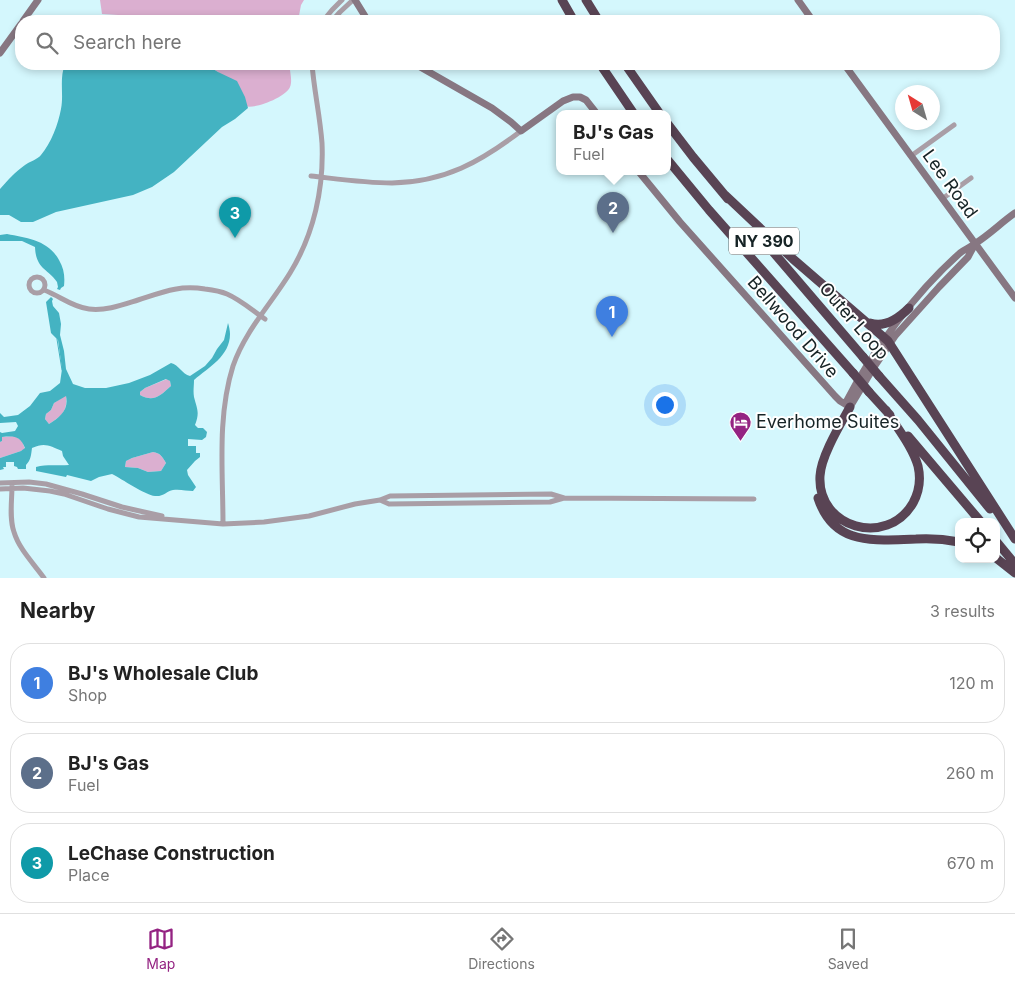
<!DOCTYPE html>
<style>
:root{--surface:#fff;--page:#f2f2f2;--text:#222;--muted:#767676;--line:#e0e0e0;--accent:#942382}
body{margin:0;font-family:Inter,sans-serif;background:var(--page);color:var(--text)}
.controls{position:absolute;right:15px;bottom:15px;display:grid;overflow:hidden;border-radius:10px;box-shadow:0 2px 8px #0003}
.controls button{width:45px;height:45px;display:grid;place-items:center;padding:0;border:0;border-bottom:1px solid var(--line);background:var(--surface);color:var(--text);font:25px sans-serif}
.compass{position:absolute;left:895px;top:85px;width:45px;height:45px;border-radius:50%;background:var(--surface);box-shadow:0 2px 8px #0003;rotate:323deg}
.you{position:absolute;left:664px;top:404px;width:18px;height:18px;margin:-12px;border:4px solid #fff;border-radius:50%;background:#1a73e8;box-shadow:0 0 0 8px #1a73e833}
.badge{display:grid;place-items:center;width:32px;height:32px;border-radius:50%;background:var(--accent);color:#fff;font-size:16px;font-weight:700}
.pin{position:absolute;translate:-50% -41px;filter:drop-shadow(0 1px 2px #0008)}
.pin::after{content:'';position:absolute;top:26px;width:18px;height:15px;background:inherit;clip-path:polygon(0 0,100% 0,50% 100%)}
.popup{position:absolute;left:556px;top:110px;width:115px;height:65px;box-sizing:border-box;display:grid;place-content:center;border-radius:10px;background:var(--surface);filter:drop-shadow(0 1px 4px #0005);font-size:16px;white-space:nowrap;color:var(--muted)}
.popup b{font-size:19px;color:var(--text)}
.popup::after{content:'';position:absolute;left:50%;top:100%;margin-left:-10px;border:10px solid transparent;border-top-color:var(--surface)}
.list{margin:0;padding:0;list-style:none}
h2{display:flex;justify-content:space-between;align-items:center;height:65px;margin:0;padding:0 20px;font-size:21px}
h2 small{font-size:16px;font-weight:400;color:var(--muted)}
.list li{display:grid;grid-template-columns:32px 1fr auto;gap:15px;align-items:center;box-sizing:border-box;height:80px;margin:0 10px 10px;padding:0 10px;border:1px solid var(--line);border-radius:20px}
.list b{display:block;font-size:19px;white-space:nowrap}
.list p{margin:0;font-size:16px;white-space:nowrap;color:var(--muted)}
.list em{font-size:16px;font-style:normal;color:var(--muted)}
.icon{flex:none;width:28px;height:28px;fill:none;stroke:currentColor;stroke-width:2;stroke-linecap:round;stroke-linejoin:round}
.map{position:relative;flex:none;width:1015px;height:578px;overflow:hidden}
.search{position:absolute;background:var(--surface);box-shadow:0 2px 8px #0003;left:15px;right:15px;top:15px;height:55px;display:flex;align-items:center;gap:12px;box-sizing:border-box;padding:0 18px;border-radius:20px;color:var(--muted);font-size:19px}
.sheet{height:335px;background:var(--surface)}
nav{display:flex;justify-content:space-around;align-items:center;box-sizing:border-box;height:70px;border-top:1px solid var(--line);background:var(--surface);font-size:14px;color:var(--muted)}
nav a{display:grid;justify-items:center;gap:2px}
nav .on{color:var(--accent)}
.map>svg:first-child{display:block}
</style>
<div class="map">
<svg width="1015" height="578" viewBox="0 0 1015 578">
<rect width="100%" height="100%" fill="#d4f7fd"/>
<path fill="#dbafd0" d="M100,0H304L301,5L298,21H132L118,15L102,14Z
M205,64H290C289,72 293,79 290,87C286,97 254,110 245,106L218,72Z
M167,379L170,381L171,386C161,395 154,403 140,395V392L145,388Z
M66,395C68,412 61,416 49,424L45,419L46,414L51,410L54,403Z
M15,436L22,441L25,449L21,451L0,458V442L2,441V437Z
M153,452C160,453 162,456 166,463L161,471L148,472L138,468L125,467L126,461L132,458Z"/>
<path fill="#44b3c2" fill-rule="evenodd" d="M65,64H205L218,72L237,81L245,97L248,108L235,119L222,127L174,172L152,187L133,195L56,212L33,222H21L9,215H0V189C8,180 15,172 25,165C30,161 37,160 41,155C51,143 58,125 61,109C64,94 59,79 65,64Z
M7,234C27,238 48,240 59,260C64,269 65,276 64,286L61,288L60,290L57,289L58,287L57,282C47,268 36,269 35,247L22,241H0V235Z
M51,297L53,299L52,301L53,306L59,313L61,324L60,335L64,351L66,369L73,384L85,388H106L129,383L150,375L171,363C179,365 182,374 190,376L205,366L212,358L217,349L224,340L228,323C229,326 230,331 230,334C230,356 209,367 194,380C194,386 193,391 194,397C197,409 200,412 195,425L198,428H203L207,432L206,437L202,440L188,439V446H196V453H200V457L195,461L187,470L188,475L196,487L193,491C187,491 180,489 173,490C167,491 163,497 155,496C145,495 122,479 112,474L99,477L91,481L67,475L66,477L36,471V467C47,464 58,466 69,465L63,456L62,451C50,446 45,442 32,448C31,455 31,460 26,465V469H18L17,467L14,466V462H6V467H3L4,469L0,470V458L21,451L25,448C20,436 15,436 2,437V441L0,442V432L2,433L15,431L18,426L16,422L0,423V413L4,417L18,415L30,406L40,393L50,391L60,383L62,369L58,340L51,333L46,302ZM166,379L170,381L171,386C161,395 154,403 140,395V392L145,388ZM66,396C69,410 60,417 49,424L45,419L46,414L51,410L54,403ZM153,452C160,453 162,456 166,463L161,471L148,472L138,468L125,467L126,461L132,458Z"/>
<g fill="none" stroke-linecap="round" stroke-linejoin="round">
<path stroke="#44b3c2" stroke-width="1" d="M57,339L62,370"/>
<path stroke="#a99ea6" stroke-width="5" d="M323,21L332,10L342,0
M332,21L340,12L353,0
M911,156L954,125
M311,176C338,179 365,183 392,183C445,182 480,162 521,131
M942,199L971,178
M29 285a8 8 0 1 1 16 0a8 8 0 1 1-16 0Z
M44,290C60,296 72,307 89,309C106,311 122,305 138,300C163,292 178,285 205,289C213,290 220,291 227,294C241,300 253,311 265,319
M0,483L29,482L46,484L82,494L122,507L162,516
M12,486C12,500 9,518 14,532C19,549 34,564 44,578
M0,489L23,488L50,491L64,494L108,509L139,517L223,524L264,522L309,516L355,504L380,500L390,496L551,494L564,498
M380,500L389,504L550,502L564,498L754,499
M223,524C223,472 217,417 233,366C245,331 271,304 290,273C314,234 324,188 322,143C320,116 314,90 312,64"/>
<path stroke="#877782" stroke-width="7" d="M355,0L368,21
M798,0L813,21
M23,21L38,0
M0,53L21,24
M415,64L492,108L511,122L521,131L563,101L573,97H580L586,100L597,114
M844,64L1015,298
M639,172L680,222L835,396L840,401L850,407L874,367L895,336L939,287L968,257L975,244
M845,404C873,350 914,294 960,253C965,249 971,247 976,243C990,234 1002,222 1015,213"/>
<path stroke="#594454" stroke-width="9" d="M562,0L574,21
M586,0L599,21
M600,64L634,114
M625,64L660,114
M667,123L693,157L728,199
M667,159L709,210L853,373
M725,195L793,259L888,341L1015,539
M756,232L863,357
M870,323C885,328 898,319 909,308
M879,376L918,420L990,509
M869,392L890,415
M850,407C840,425 821,456 820,476C817,528 887,548 913,503C919,492 921,479 918,466C912,446 897,428 886,410
M908,436L981,522
M818,498C834,547 875,540 916,539C931,538 944,539 959,542
M996,541L1015,564
M996,558L1015,573"/>
<path stroke="#594454" stroke-width="9" d="M863,357L879,376
M853,373L869,392"/>
</g>
<defs>
<symbol id="hotel-pin" viewBox="-11 -11 22 30"><path d="M0 17L-7.5 6A9.5 9.5 0 1 1 7.5 6Z" fill="#942382" stroke="#fff"/><path d="M-6-4.5h1.5V1H6V5H4.5V3h-9V5H-6ZM-4 0a1.8 1.8 0 1 1 3.6 0ZM.5 0V-2.5h3Q6-2.5 6 0Z" fill="#fff"/></symbol>
</defs>
<g fill-rule="evenodd">
<use href="#hotel-pin" x="728" y="410" width="25" height="34"/>
</g>
<g text-anchor="middle" stroke-width="4" stroke-linejoin="round" paint-order="stroke">
<rect fill="#fff" stroke="#5c6566" stroke-width="1" x="729" y="227.5" width="70" height="27" rx="4"/>
<g font-size="16" font-weight="bold" fill="#162325">
<text x="764" y="247">NY 390</text>
</g>
<g font-size="18" fill="#162325" stroke="#fff">
<text transform="translate(950 184) rotate(54)" y="6">Lee Road</text>
<text transform="translate(854 321) rotate(49)" y="6">Outer Loop</text>
<text transform="translate(793 327) rotate(49)" y="6">Bellwood Drive</text>
</g>
<g font-size="18" fill="#162325" stroke="#fff" text-anchor="start">
<text x="756" y="428">Everhome Suites</text>
</g>
</g>
</svg>
<div class="controls">
<button><svg class="icon" aria-label="locate" viewBox="0 0 24 24"><circle cx="12" cy="12" r="6"/><path d="M12 2v4M12 18v4M2 12h4M18 12h4"/></svg></button>
</div>
<svg class="compass" viewBox="-18 -18 36 36"><path d="M0-13l5 13h-10z" fill="#e53935"/><path d="M0 13l5-13h-10z" fill="#767676"/></svg>
<div class="you"></div>
<div class="pin badge" style="left:612px;top:337px;background:#3f7fe0">1</div>
<div class="pin badge" style="left:613px;top:233px;background:#5c6f8a">2</div>
<div class="popup"><b>BJ's Gas</b>Fuel</div>
<div class="pin badge" style="left:235px;top:238px;background:#0f9aa8">3</div>
<div class="search"><svg class="icon" aria-label="search" viewBox="0 0 24 24"><circle cx="10" cy="10" r="6"/><path d="M15 15l6 6"/></svg>Search here</div>
</div>
<section class="sheet">
<h2>Nearby<small>3 results</small></h2>
<ul class="list">
<li><span class="badge" style="background:#3f7fe0">1</span><div><b>BJ's Wholesale Club</b><p>Shop</p></div><em>120 m</em></li>
<li><span class="badge" style="background:#5c6f8a">2</span><div><b>BJ's Gas</b><p>Fuel</p></div><em>260 m</em></li>
<li><span class="badge" style="background:#0f9aa8">3</span><div><b>LeChase Construction</b><p>Place</p></div><em>670 m</em></li>
</ul>
</section>
<nav>
<a class="on"><svg class="icon" aria-label="map" viewBox="0 0 24 24"><path d="M3 6l6-2 6 2 6-2v14l-6 2-6-2-6 2zM9 4v14M15 6v14"/></svg>Map</a>
<a><svg class="icon" aria-label="directions" viewBox="0 0 24 24"><path d="M12 3l9 9-9 9-9-9zM9 14v-3h6M13 9l2 2-2 2"/></svg>Directions</a>
<a><svg class="icon" aria-label="saved" viewBox="0 0 24 24"><path d="M7 4h10v16l-5-4-5 4z"/></svg>Saved</a>
</nav>
